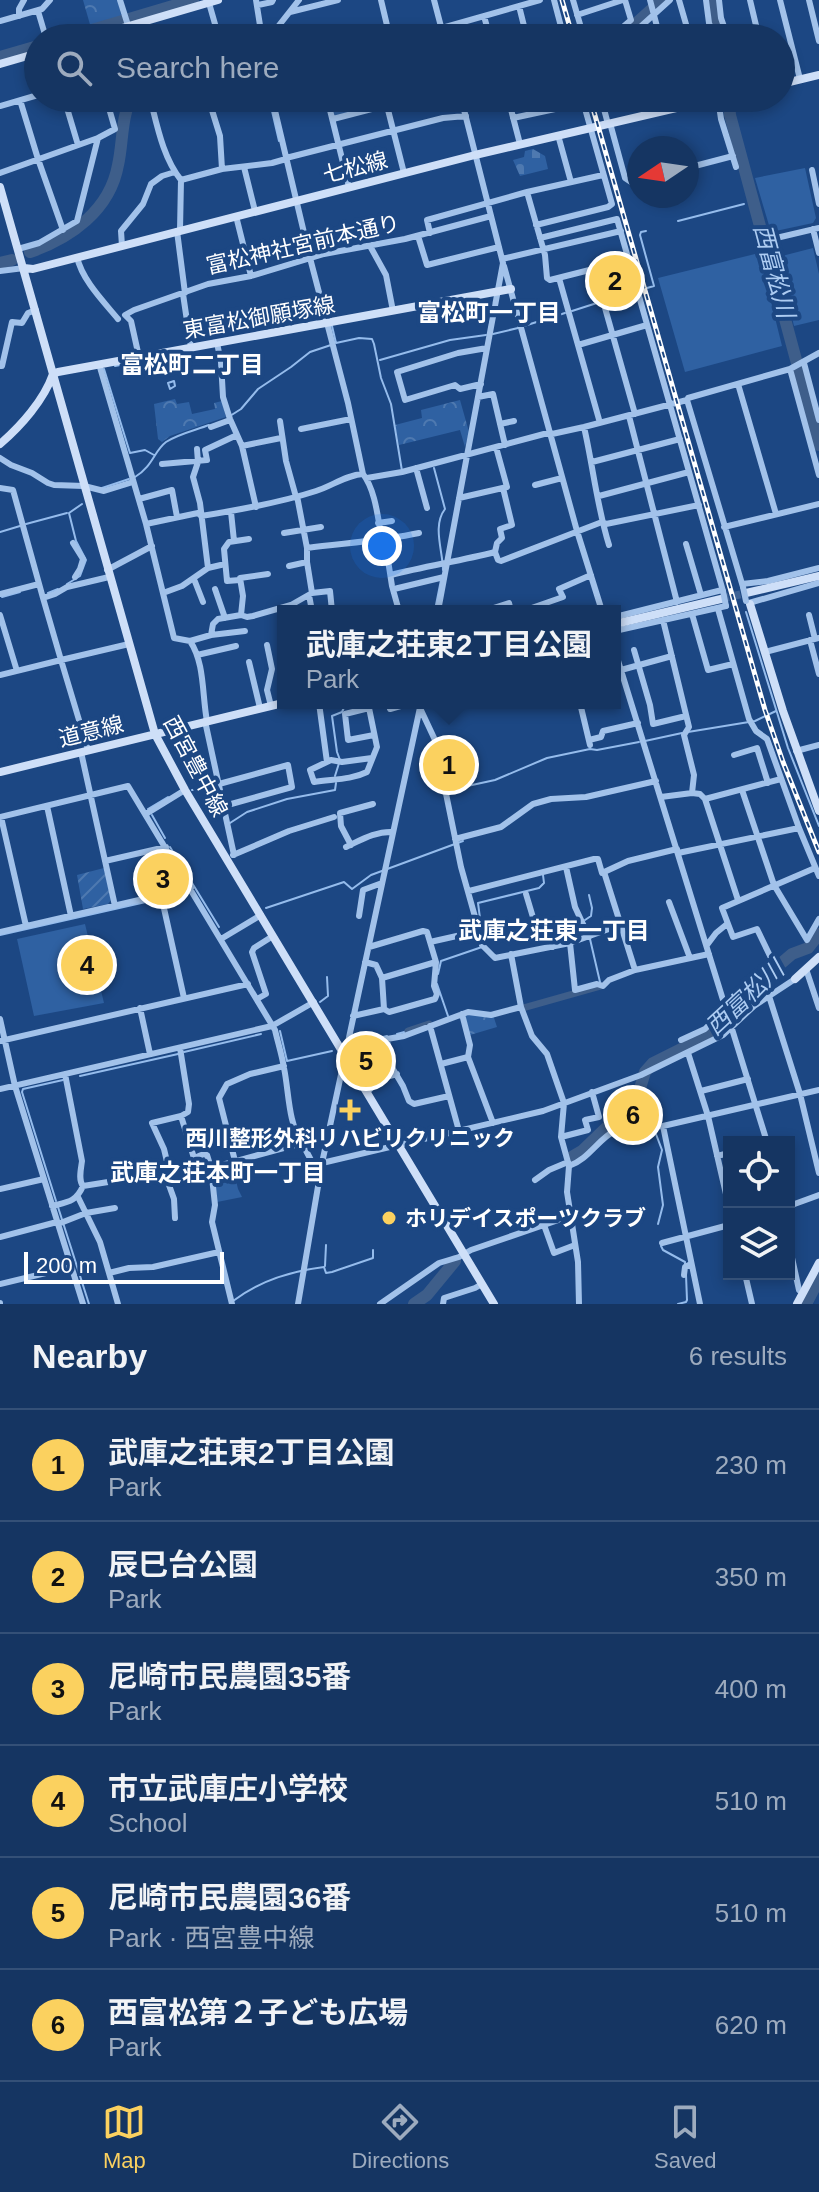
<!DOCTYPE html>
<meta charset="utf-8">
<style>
:root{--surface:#153562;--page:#1e3d68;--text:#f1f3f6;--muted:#9dabbe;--line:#345077;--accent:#fbd15f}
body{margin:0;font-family:Helvetica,"Noto Sans JP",sans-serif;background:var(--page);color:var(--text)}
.controls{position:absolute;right:24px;bottom:24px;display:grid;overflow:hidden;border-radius:0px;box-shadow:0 4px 12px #0003}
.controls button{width:72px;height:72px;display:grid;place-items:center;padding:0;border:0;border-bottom:2px solid var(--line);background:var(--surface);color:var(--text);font:40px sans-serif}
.compass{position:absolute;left:627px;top:136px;width:72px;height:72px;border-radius:50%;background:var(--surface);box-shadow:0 4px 12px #0003;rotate:257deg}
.scale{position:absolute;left:24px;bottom:20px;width:200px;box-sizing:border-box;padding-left:8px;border:4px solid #fff;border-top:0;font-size:22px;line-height:28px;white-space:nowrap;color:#fff;-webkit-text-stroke:6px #1c4783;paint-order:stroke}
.you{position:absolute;left:382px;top:546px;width:28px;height:28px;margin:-20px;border:6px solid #fff;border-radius:50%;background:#1a73e8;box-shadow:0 0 0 12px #1a73e833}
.badge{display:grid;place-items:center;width:52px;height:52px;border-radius:50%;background:var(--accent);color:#111;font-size:26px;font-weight:700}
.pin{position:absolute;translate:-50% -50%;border:4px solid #fff;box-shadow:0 2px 8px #0006}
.popup{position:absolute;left:277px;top:605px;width:344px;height:104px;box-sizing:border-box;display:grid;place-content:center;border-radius:0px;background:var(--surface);filter:drop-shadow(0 2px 6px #0005);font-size:26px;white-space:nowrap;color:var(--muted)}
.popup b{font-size:30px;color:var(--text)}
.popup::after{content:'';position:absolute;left:50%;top:100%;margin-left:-16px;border:16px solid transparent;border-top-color:var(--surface)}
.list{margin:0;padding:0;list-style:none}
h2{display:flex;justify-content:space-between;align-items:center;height:104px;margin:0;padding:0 32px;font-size:34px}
h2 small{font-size:26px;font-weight:400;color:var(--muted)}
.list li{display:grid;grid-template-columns:52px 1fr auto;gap:24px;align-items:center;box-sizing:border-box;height:112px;padding:0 32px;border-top:2px solid var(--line)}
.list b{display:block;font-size:30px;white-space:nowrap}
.list p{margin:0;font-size:26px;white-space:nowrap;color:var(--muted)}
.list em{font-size:26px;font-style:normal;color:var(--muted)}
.icon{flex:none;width:44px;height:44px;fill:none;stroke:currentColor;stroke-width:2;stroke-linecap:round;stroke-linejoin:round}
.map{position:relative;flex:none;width:819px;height:1304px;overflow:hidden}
.search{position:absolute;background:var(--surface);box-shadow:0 4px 12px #0003;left:24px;right:24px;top:24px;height:88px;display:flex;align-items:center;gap:20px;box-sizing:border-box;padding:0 28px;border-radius:44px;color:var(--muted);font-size:30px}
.sheet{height:776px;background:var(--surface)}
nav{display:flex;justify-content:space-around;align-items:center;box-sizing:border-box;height:112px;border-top:2px solid var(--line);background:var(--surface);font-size:22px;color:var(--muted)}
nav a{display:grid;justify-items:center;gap:4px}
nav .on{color:var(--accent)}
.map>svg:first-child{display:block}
</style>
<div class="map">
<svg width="819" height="1304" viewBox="0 0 819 1304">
<defs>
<pattern id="forest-crowns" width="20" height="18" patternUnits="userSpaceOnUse" patternTransform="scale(2)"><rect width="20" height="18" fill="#2f61a2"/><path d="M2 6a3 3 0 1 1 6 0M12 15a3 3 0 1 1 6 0" fill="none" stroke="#4e79b0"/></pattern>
<pattern id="cemetery-stones" width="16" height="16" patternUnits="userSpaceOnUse" patternTransform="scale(2)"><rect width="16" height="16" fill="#2f61a2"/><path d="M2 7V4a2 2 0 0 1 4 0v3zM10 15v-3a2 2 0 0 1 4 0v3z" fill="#4e79b0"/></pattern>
<pattern id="garden-furrows" width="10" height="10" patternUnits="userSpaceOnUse" patternTransform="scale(2)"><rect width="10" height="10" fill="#2f61a2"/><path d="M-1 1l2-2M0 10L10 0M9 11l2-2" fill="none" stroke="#4e79b0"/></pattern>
</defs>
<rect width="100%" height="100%" fill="#1c4783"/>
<path fill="url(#forest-crowns)" d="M83,0H118L122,19L91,28Z
M329,98H381L382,102L335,117Z
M626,264L633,290L605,299L597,272Z
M175,399L177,404L189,402L192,414L215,409L214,403L222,401L226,417L170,436L162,442L158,439L154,404Z
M460,400L469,432L465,447L460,430L399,445L395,425L422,418L421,410Z
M469,1013L493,1015L497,1027L470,1035L465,1016Z
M636,1104L647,1125L613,1127Z
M232,1164L238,1189L242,1197L217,1202L214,1170Z"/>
<path fill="url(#cemetery-stones)" d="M533,149L545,156L548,169L520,176L513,160L524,157L525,151Z"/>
<path fill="url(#garden-furrows)" d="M104,868L111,900L108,904L83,909L77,875Z
M175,868L184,883L183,887L147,895L143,876Z
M367,1042L380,1075L371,1083L350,1048Z"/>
<path fill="#2f61a2" d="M805,168L816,218L813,223L771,232L755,178Z
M813,248L819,274V320L794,326L778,257Z
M759,253L782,346L685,372L658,278Z
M85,924L104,1003L34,1016L17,939Z"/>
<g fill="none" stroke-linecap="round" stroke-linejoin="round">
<path stroke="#95bcec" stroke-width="2" d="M269,98L279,141
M752,202L755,201
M678,221L744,204
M640,290L654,286L640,235L641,232L646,231
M606,300L634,292
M572,311L600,302
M332,326L336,343L359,338L372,339L374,344L381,378L391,404L402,471
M524,326L565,313
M493,334L518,328
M380,360L450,340L486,335
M115,366L181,354
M104,369L130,453L145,450L154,455
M171,382L168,383L170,389L175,386L174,381L171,382
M230,416L241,409L258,389L291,367L310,352L331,345
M434,468L445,509C432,526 443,551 443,570
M135,477C153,466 154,451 166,442C178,434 196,430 209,425
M102,488L129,479
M26,524L67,513
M0,532L20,526
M67,584L80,576L86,560L76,541L69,513L82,504
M48,593L58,589
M2,597L20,592
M431,611L435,610L441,580
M746,612L788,748L819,826
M688,732L755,721L776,711
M645,741L682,733
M335,776L340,760L337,752L332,716L342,712L346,703
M192,790L217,788
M449,790L495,780L547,758L590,749L597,750L639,742
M148,809L168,797
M152,815L165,838
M230,823L247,812L287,799L335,790L336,783
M170,847L219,927
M165,898L189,893
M266,908L344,882L352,889L371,875L463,841
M585,920L591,916L592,908L589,895
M481,926L478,903L539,888L544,883L543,875
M0,935L159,899
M590,939L600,982
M438,974L441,961L482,947
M437,984L448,1016
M320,1002L328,996L327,977
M280,1031L287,1061L332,1051
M397,1034L408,1031
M351,1045L387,1036
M184,1052L261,1034
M80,1076L178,1054
M639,1089V1102L650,1124
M654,1129L662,1150L658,1167L663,1205L658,1224
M56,1201L22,1092L23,1089L63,1080
M58,1207L89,1304
M661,1246L663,1250L685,1262V1265
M325,1266L326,1245
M233,1301C259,1281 292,1271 324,1267L326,1273L332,1272L373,1258V1250
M678,1304L686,1302L687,1300L686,1275"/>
<path stroke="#3e5e8a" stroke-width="7" d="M523,1008L601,986
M408,1031L429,1024"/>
<path stroke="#3e5e8a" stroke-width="12" d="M712,0L716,25L720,38
M65,38L193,0
M620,38L662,0
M0,57L38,46
M729,98L730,115L819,445
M30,252C71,238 110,210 118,165C123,143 121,119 131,98
M0,263L12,260
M570,1158L582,1151L637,1098L645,1072L653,1063L715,1032L725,1023L737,1001L792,954L808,948L819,934
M414,1304L427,1295L455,1261
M806,1304L819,1279"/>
<path stroke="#3e6396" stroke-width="8" stroke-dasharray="8 4" stroke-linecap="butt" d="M721,599L746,593"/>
<path stroke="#a2c2ea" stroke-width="6" d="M120,0L132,38
M256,0L262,38
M381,0L390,38
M434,0L444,38
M554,0L564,38
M573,0L584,38
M650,0L660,38
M679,0L690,38
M706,0L709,23L715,38
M719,0L721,18L728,38
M750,0L759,38
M780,0L800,79
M809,0L819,41
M209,3L219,38
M258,5L272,2L273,0
M519,6L527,38
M38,11L46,38
M290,12L338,0
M577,15L623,0
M19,16V9L24,0
M484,16L490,38
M0,21L42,9L50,0
M442,28L540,0
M269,38L299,0
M280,38L297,34L298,38
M342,38L389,30
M610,38L631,20L625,0
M628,38L670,0
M64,98L78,145
M150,98C157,125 163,158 181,180L180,230
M213,98L211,107L220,136L222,169
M272,98L310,258L348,403L363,474C376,491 378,520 382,540
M327,98L349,187
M385,98L404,173
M508,98L520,144
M601,98L608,124
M675,98L677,108
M718,98L721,119L736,167
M20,100L38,159L63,230
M0,106L38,95
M513,118L583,103
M333,119L387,105
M610,123L625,178L631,182L639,181
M558,135L571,182
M286,158L443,118L466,116
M244,167L255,211
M687,168L733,156
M812,170L819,204
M0,173L98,138
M181,180L222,169L272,163L286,159
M527,192L545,255L547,278L550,280L629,260
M236,216L251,276
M536,225L608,207L612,204L582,98
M813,229L819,253
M177,231L185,293
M430,233L427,220L527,192L603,175
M418,236L427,265L499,247
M540,238L617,219L723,591
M772,239L819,228
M122,246L121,231L143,204L151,184L162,176L175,172
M370,246L386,275L393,311
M18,249L39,243L77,221L98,138L115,129L106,98
M77,257C82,280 104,302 118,319
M502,259L621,231
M504,266L577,531L602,611
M594,269L635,414
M0,271L24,268
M559,278L600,423
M183,294L191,348
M217,343L221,362L223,397L230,419L242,446L256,507
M578,345L647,325
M139,357L131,321L125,315L134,310L208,284L251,276L324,254L405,239L491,216
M804,363L819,420
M99,364L146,524L174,638L190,641C205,663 202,696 207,721
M0,366H2L12,322L22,323L28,313L36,310
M790,369L819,475
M481,384L460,389L455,385L405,400L397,372L458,353L487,348
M738,384L776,514
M478,397L493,394L505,445
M629,416L677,602
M280,421L286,461L296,497
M500,424L514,421
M211,427L230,420
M584,427C593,466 597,507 609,545
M301,429L351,419
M242,446L281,438
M197,449L198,462L193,477L200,503L208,568
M0,458L11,465L32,473L48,483L54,485L84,486L104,491L133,482
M592,462L680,439
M162,464L207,460L205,450L237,435
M416,468L427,508
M367,478L402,472L544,434H552L584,427L687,400
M535,485L562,478
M0,488L13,490L43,598
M297,496L307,548V562
M599,496L689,472
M459,498L507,487L496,447
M139,499L172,490L177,517
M231,512L234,541
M378,523L392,521
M146,524L198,513L201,516C239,510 279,503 316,491C332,486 346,475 363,474
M724,527L819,504
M284,533L321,527
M385,541L392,586L399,611
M73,543L83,559L80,569L75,577
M686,544L701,595
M307,548C345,543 382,541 419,533
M495,552L497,543L502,538L500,529L512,525L503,488
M289,566L307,562L312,593L330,591L332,611
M107,570L152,546
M391,575C426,566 460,561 495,552L498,560L501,561L602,522L606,524L699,505
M194,579L203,602
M240,580L227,581L224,549L229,542L249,539
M742,584L768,581L819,568
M743,587L687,400L688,398L790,369L819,353
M215,589L225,618
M394,589L444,577
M163,593L182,586L208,568L225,564
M0,594L39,584
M309,595L312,611
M749,603L819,583
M718,609L749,719L756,731L767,739L799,828L819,876
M438,611L503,263L461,98
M484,611L509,603L511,611
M523,611L563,597L559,589L591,575
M692,614L708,670L733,664
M0,615L17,671
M241,615L243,596L240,578L268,574
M809,615L815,639
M615,617L722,590
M663,620L689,727L684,735L694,775L692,793
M615,629L619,630L726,606
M211,635L213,624L218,619L241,615L247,617L253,616L291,605L312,593
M810,640L819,674
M190,641L211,635L245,631
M267,645L272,669L267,690L271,706
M634,650L650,705L653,724L686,716
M615,651L767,1142
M765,652L819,638
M197,655L236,646
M249,662L260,708
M621,670L672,656
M0,675L61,660L43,598L55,594L67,587L109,577
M319,703L327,762
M368,703L377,747L367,772C351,780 332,779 314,782L310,770L331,760L342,762L372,758
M580,703L590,745
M369,708L345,714L348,740L374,735
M420,708L435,740L461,867L479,931L430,942
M390,709L411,703
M205,721L234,855
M589,740L601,737L603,731L638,723
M88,750L61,660L129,644
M796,751L819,745
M81,752L115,906
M734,755L757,748L768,783
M219,784L288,765L292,787L224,806
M742,790L774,885L807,940L819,919
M661,797L692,793L700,794L705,799L738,900
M705,799L781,779
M47,806L71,916
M146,814L185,790
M0,817L128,786L275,1030C278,1043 282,1055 284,1068C289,1092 288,1123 302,1143
M1,817L26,926
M455,839L501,827L533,804L551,799L586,797L656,781
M351,845L341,826L340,813L373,804
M346,847C361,840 376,831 393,832
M678,853L799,828
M233,855L289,831L334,817
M105,861L166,847
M566,867L575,907L589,937
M604,872L635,970L709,954
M469,891L594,859H598L602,873L628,861L677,849
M526,894L538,934L549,932L553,947
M161,895L184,998
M669,902L690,958
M359,916L363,890L382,883
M479,931L482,945L495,958L570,943L620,925
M0,932L191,888
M221,939L261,915
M570,943L575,990L597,984L603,986L609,980L635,970
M707,945L716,933L727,924
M511,954L521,1007L532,1036L547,1054L564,1103L561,1137L569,1166L567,1192L578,1262L579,1304
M365,962L376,965L382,978L384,1009L389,1012L435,999L437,994L434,986L436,962L427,932L423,931L369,947
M773,962L757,929L733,937L722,908L815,868
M806,969L819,1008
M382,978L436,962
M769,996L800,1094L819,1173
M257,999L266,994L252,952L254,948L273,936
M140,1008L150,1054
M462,1014L470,1045L468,1057L493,1123
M353,1016L384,1009
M0,1019L15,1086L83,1304
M430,1026L459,1131
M681,1040L705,1029L726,1008
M0,1041L248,984
M688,1053L708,1116L729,1207
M441,1064L468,1057
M65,1074L82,1161C81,1169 78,1180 83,1186
M0,1089L272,1026L314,1002
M701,1091L748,1079
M367,1092L382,1078L397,1074
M449,1096L414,1104L409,1101L403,1086L390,1064L387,1039L404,1036L468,1012L491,1015L521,1007
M181,1116L194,1158
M663,1126L700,1304
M561,1137L588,1130L585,1120L599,1117L592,1092
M717,1156L729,1153
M235,1161L219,1098L227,1084L250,1074L284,1066
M569,1166C589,1159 598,1139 616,1130L663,1126L819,1090
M211,1168L215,1205L212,1222L232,1304
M169,1170L164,1149L152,1123L181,1116L188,1112L189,1104L180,1048
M165,1174L174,1199L175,1218
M535,1180L549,1170L568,1162
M0,1189L44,1179
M78,1197L100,1242L118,1304
M52,1206C68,1202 76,1202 83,1186L127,1179C152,1185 181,1162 204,1154L207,1155L211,1168L302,1143L312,1162L322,1163L543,1111L641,1075L723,1035L754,1006L795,979
M789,1206L819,1195
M58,1224L86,1213L115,1208
M544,1225L554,1253L575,1245
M0,1237L57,1222
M662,1243L729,1225
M789,1244L799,1290L803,1293
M109,1273L129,1268L153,1267L219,1252
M745,1274L752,1304
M684,1275L685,1267L691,1264
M0,1284L71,1267
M0,1303V1304
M298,1304L322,1163L421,703
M380,1304L439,1263L459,1257L471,1250L570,1216
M443,1304L444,1298L475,1288L482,1284"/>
<path stroke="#cedff8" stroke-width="8" d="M88,38L218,0
M0,64L38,53
M781,84L819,75
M0,187L155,734L185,790L494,1304
M24,268L33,269L475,155L719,98
M0,444C21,426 44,400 53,374L58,372L511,289
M746,593L819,576
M750,604L783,711L819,811
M615,624L721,599
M0,772L283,703
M795,979L819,957
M797,1304L819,1263"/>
<defs>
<path id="rail" d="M562,0L573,38
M590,98L765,710L783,762L819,852"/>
</defs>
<use href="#rail" stroke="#fff" stroke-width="5"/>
<use href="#rail" stroke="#1c4783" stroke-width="2" stroke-dasharray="6" stroke-linecap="butt"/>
<path stroke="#a2c2ea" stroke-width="6" d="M743,587L746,601
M723,591L726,606"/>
</g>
<g fill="#fbd15f" stroke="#1c4783" stroke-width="3">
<path d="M346 1098h8v8h8v8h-8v8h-8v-8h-8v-8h8z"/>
<circle cx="389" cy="1218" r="8"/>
</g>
<g text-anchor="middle" stroke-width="8" stroke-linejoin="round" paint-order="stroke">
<g font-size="22" fill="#fff" stroke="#1c4783">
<text transform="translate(355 167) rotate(-14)" y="8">七松線</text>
<text transform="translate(303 244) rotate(-13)" y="8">富松神社宮前本通り</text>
<text transform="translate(259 317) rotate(-10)" y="8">東富松御願塚線</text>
<text transform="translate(91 731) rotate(-14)" y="8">道意線</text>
<text transform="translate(196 766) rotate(62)" y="8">西宮豊中線</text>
</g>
<g font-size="22" font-weight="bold" fill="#fff" stroke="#1c4783">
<text x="350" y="1146">西川整形外科リハビリクリニック</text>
<text x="405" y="1226" text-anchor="start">ホリデイスポーツクラブ</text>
</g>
<g font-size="24" font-style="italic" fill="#adccf2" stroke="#1c4783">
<text transform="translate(774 271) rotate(75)" y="8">西富松川</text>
<text transform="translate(745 998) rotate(-43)" y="8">西富松川</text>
</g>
<g font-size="24" font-weight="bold" fill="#fff" stroke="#1c4783">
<text x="489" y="321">富松町一丁目</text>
<text x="192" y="373">富松町二丁目</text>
<text x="554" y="939">武庫之荘東一丁目</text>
<text x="218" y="1181">武庫之荘本町一丁目</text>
</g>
</g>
</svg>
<div class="controls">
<button><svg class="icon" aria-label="locate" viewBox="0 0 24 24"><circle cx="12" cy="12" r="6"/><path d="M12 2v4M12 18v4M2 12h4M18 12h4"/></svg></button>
<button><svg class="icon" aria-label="layers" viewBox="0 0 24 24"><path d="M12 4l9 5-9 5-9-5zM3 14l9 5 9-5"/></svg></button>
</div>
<svg class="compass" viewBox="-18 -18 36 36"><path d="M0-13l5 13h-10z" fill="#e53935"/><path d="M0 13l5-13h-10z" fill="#9dabbe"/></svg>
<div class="scale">200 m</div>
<div class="you"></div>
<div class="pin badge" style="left:449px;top:765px">1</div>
<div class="popup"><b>武庫之荘東2丁目公園</b>Park</div>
<div class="pin badge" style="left:615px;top:281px">2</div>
<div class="pin badge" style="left:163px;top:879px">3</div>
<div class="pin badge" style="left:87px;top:965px">4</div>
<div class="pin badge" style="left:366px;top:1061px">5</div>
<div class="pin badge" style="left:633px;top:1115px">6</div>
<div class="search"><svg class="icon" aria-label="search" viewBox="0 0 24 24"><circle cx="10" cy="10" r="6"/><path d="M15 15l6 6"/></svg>Search here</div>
</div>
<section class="sheet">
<h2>Nearby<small>6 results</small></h2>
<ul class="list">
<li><span class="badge">1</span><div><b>武庫之荘東2丁目公園</b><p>Park</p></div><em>230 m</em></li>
<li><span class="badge">2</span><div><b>辰巳台公園</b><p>Park</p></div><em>350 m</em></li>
<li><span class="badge">3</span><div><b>尼崎市民農園35番</b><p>Park</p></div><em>400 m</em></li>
<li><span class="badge">4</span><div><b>市立武庫庄小学校</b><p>School</p></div><em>510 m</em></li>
<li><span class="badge">5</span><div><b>尼崎市民農園36番</b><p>Park · 西宮豊中線</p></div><em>510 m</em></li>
<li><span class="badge">6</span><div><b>西富松第２子ども広場</b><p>Park</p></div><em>620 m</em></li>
</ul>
</section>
<nav>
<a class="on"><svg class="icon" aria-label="map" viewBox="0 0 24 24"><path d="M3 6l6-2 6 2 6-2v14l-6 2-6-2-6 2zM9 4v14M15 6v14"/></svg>Map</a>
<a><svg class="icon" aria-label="directions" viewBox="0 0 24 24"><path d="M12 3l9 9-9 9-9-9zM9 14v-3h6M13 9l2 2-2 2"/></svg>Directions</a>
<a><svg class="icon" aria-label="saved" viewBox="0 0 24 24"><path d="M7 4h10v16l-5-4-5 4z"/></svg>Saved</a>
</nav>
